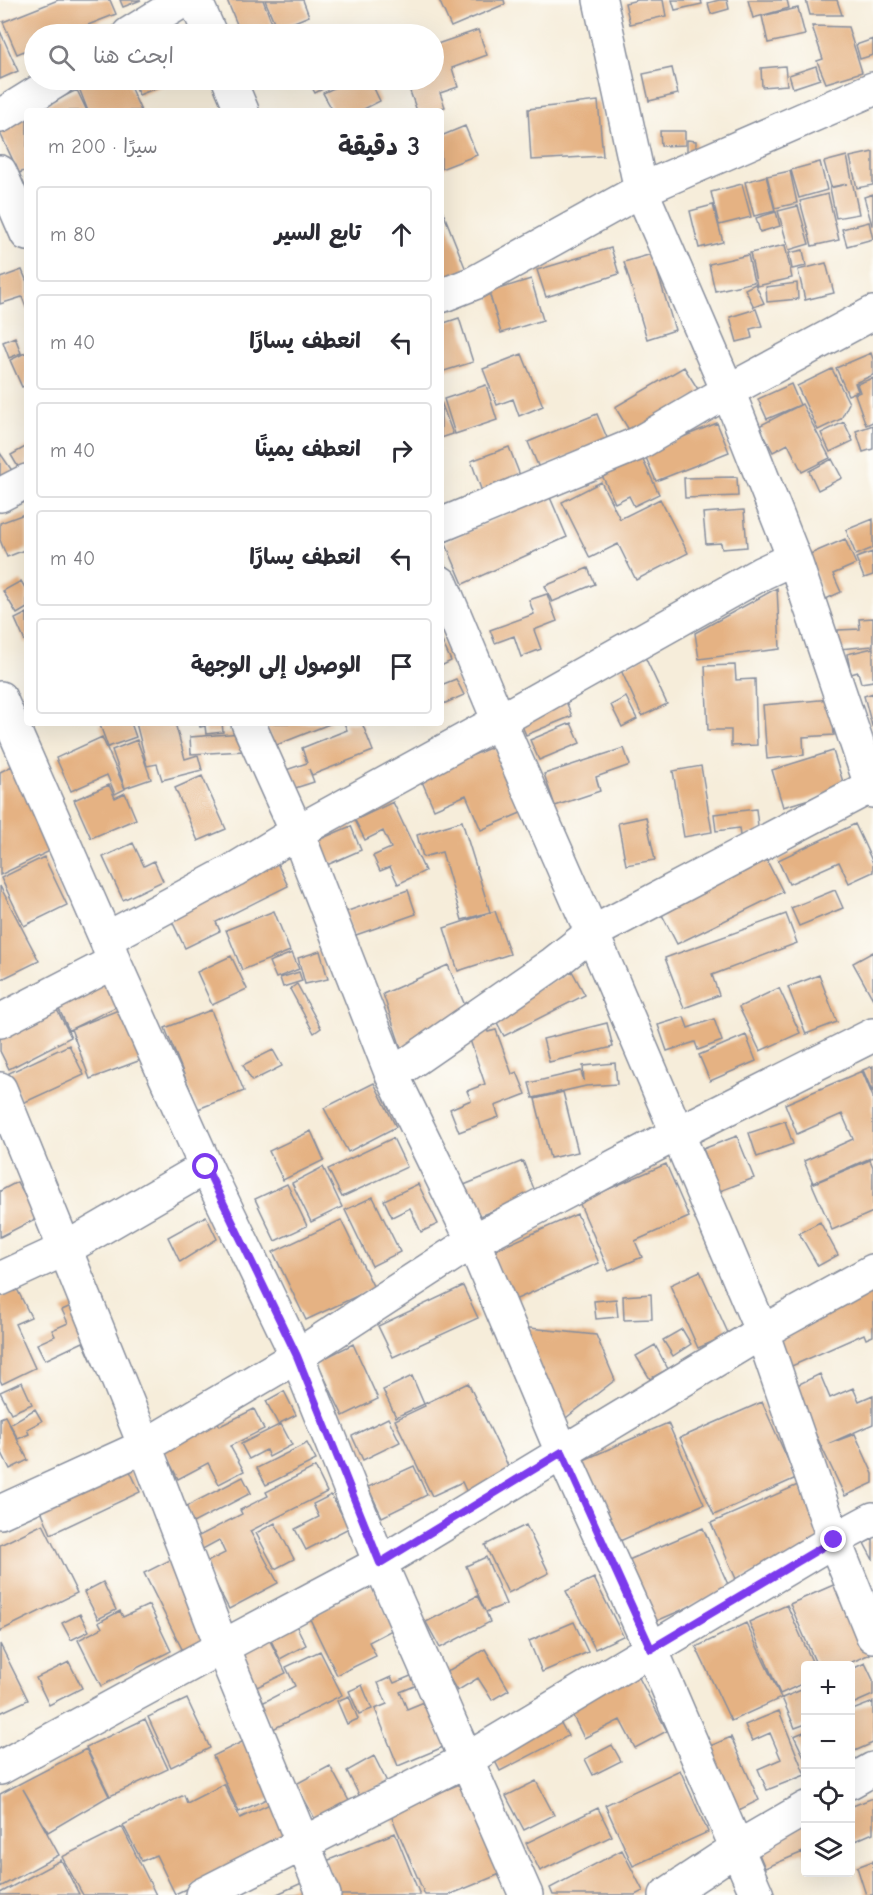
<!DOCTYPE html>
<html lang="ar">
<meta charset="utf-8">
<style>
:root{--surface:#fff;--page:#f7f7f7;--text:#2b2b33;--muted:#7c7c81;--line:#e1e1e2}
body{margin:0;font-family:"Comic Neue","Playpen Sans Arabic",sans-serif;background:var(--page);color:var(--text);direction:rtl}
.controls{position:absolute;right:18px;bottom:18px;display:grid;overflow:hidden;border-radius:6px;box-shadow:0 6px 24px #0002}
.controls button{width:54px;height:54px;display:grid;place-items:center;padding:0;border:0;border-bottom:2px solid var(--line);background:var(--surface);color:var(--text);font:30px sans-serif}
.stop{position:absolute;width:18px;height:18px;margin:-14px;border:4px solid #7c3aed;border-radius:50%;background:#fff}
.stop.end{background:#7c3aed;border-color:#fff;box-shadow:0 2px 6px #0008}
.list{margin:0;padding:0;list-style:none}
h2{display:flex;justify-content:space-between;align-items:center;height:78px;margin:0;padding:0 24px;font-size:26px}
h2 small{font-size:20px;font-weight:400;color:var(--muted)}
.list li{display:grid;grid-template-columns:39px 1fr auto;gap:18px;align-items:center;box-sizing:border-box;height:96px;margin:0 12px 12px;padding:0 12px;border:2px solid var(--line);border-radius:6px}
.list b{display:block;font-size:22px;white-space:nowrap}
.list em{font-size:20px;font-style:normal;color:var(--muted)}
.icon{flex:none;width:33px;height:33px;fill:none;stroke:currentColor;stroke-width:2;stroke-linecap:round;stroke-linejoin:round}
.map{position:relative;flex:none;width:873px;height:1895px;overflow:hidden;direction:ltr}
.search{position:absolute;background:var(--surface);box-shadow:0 6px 24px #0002;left:24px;top:24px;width:420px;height:66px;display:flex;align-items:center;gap:15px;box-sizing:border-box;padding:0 21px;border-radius:33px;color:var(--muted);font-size:22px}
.panel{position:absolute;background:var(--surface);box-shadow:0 6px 24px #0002;left:24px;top:108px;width:420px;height:618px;border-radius:6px;direction:rtl}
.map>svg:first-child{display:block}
</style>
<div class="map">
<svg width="873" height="1895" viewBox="0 0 873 1895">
<rect width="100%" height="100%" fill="#fdfcf7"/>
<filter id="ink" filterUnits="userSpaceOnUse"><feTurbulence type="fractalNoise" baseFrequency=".0167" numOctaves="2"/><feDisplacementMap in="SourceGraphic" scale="12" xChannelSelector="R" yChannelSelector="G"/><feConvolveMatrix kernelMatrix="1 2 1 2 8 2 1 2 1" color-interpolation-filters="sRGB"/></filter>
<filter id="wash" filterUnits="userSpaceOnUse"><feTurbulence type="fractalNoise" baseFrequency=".008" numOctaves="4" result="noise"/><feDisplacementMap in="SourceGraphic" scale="24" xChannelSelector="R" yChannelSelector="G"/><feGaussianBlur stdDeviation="1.35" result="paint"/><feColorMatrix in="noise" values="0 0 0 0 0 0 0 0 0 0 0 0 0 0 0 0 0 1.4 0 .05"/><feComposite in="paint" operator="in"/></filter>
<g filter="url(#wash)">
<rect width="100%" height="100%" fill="#f6edda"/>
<g id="blocks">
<path fill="#e5b283" d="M58,0H110L116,14L65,34H34V47L17,54L3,22Z
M120,0H141L123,7Z
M227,0H263L276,34H241Z
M265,0H303L309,16L277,29Z
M439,0H504L505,4L451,27Z
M638,0H663L666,16L630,24L625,3Z
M672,0H701L702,4L675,10Z
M719,0H727L729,9L711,14L708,3Z
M748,0H787L789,8L753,18Z
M806,0H837L842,15H810Z
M798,8L805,35L768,43L762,16Z
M812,26L848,27L862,72L826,83L817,61L823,59Z
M478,30L487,55L452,68L458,87L440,93L445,107L432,111H417L406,80H434V45Z
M0,31L18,71L0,79Z
M873,39V55L860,59L856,45Z
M785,66L787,85L762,87L761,68Z
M816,66L820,79L793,88L789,75Z
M672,68L678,94L649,101L643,74Z
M85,80H127L141,111H88L77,83Z
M132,80H176L139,95Z
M308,80H340L315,93Z
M351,80H370L380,101L360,111H333L323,93Z
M77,90L87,111H38L37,109Z
M598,101L603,156L531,160L528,109Z
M27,114V170L19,173L0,133V127Z
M465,126L477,155L441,169V136Z
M660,131H685V145L661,146Z
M687,140L696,141V155H687Z
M873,152V185L857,188L850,157Z
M847,156L859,214L836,218L830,188L847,184L831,187L824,162Z
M820,162L827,190L799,198L791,170Z
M790,171L797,203L775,208L767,176Z
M766,176L775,211L754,216L745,182Z
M742,184L751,217L719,225L711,192Z
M828,194L839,240L812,246L800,201Z
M873,194V225H872L864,197Z
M713,205L723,242L699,248L690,211Z
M798,206L809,244L789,250L778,211Z
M441,207L466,270L441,280Z
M776,212L780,226L760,232L756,218Z
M869,222L873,239L847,246L842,229Z
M785,245L792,278L757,286L750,253Z
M611,248L619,274L546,297L537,270Z
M803,250L806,266L792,269L789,253Z
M652,254L675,330L647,339L624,262Z
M748,255L754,282L715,291L709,264Z
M826,263L834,293L805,300L798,270Z
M22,270L27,282V310L22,297L0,304V278Z
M531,279L543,320L501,333L489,292Z
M797,283L798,299L767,302L766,287Z
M755,284L764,303L754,307L745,289Z
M756,309L762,326L750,329L752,338L737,342L730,317Z
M459,318L473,362L441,372V324Z
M15,337L21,353L9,358L3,342Z
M27,352V385L22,387L10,360Z
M871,353L873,359V375L855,383L858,391L848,395L836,368Z
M522,354L543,406L519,416L513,399L497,405L483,369Z
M684,367L701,394L632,435L615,407Z
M832,369L849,403L841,419L818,430L797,386Z
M873,378V422L866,425L855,394L860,392L857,384Z
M791,384L800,405L767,419L758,399Z
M486,385L497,420L455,434L444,399Z
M441,402L453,434L441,438Z
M802,404L830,458L802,472L788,444L773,452L759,426Z
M597,414L608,440L539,468L528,442Z
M844,422L853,441L830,452L821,433Z
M717,423L729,452L656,481L644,453Z
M873,425V449L863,452L856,431Z
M27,446V468L21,472L11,455Z
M509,447L521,478L482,492L471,461Z
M0,453L13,472L0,480Z
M640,454L659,494L634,506L629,496L615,503L601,473Z
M832,459L842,478L818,490L809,471Z
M737,477L738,496L685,498L684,478Z
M601,482L620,519L660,499L688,553L636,580L618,544L590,558L562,502Z
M549,495L567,537L463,584L445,542Z
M744,510L747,547L722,549L721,543L706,544L703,513Z
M27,513V549L7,557L0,540V523Z
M873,519V548L856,555L846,530Z
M845,539L856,564L833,574L841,592L826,599L808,555Z
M872,552L873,575L864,578L856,558Z
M588,568L595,584L552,602L545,586Z
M21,581L27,591V608L17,614L3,591Z
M777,588L780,649L699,659L695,633Z
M547,594L557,621L534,630L541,649L521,657L514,636L495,643L490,630L534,614L529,600Z
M27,613V646L15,619Z
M873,618V646L839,649L838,630L860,629L859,619Z
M441,639L451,661L441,666Z
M873,648V681L861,683L858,672L851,674L847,654Z
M645,657L667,704L642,716L620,668Z
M735,665L736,680L755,679L757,745L731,746V730H708L705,666Z
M456,679L464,695L441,705V685Z
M873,693V725L872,726L864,696Z
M626,697L637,719L622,727L611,705Z
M565,699L572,716L526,735L519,719Z
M831,699L834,735L803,737L804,755L767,759L763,705Z
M106,723H131L136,737L108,747L100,725Z
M136,723H175L185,759L198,755L202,770L162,780L157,764L147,766Z
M199,723H222L223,732L206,734L205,726L200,727Z
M265,723H332L274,746Z
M344,723H362L373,751L312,775L309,769L314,782L292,789L286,770L307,763L302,748L347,730Z
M571,723L580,743L539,760L530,740Z
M242,733L244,751L191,754L190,737Z
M102,737L125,789L115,794L107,775L71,791L56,758Z
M137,740L151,779L125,788L112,750Z
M495,746L523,812L481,830L466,795L434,809L420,777Z
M624,748L630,765L596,777L600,791L555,806L544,774Z
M833,751L845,788L783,807L772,770Z
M12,766L52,850L0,875V772Z
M701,766L712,832L684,837L673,771Z
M202,776L226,829L198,841L175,788Z
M109,785L115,798L125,793L136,819L91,838L74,800Z
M393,802L425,871L398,884L390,867L380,871L373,856L391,848L383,831L365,840L355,820Z
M756,809L759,834L740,836L739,828L716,831L714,814Z
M646,817L655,860L626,865L618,823Z
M462,821L490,912L462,920L442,852L423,857L417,835Z
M855,824L873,863V872L849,883L839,862L789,884L778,860Z
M351,826L361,850L327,865L316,841Z
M133,843L144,866L154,861L163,881L123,900L103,857Z
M44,857L67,905L24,926L1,878Z
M765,857L783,892L677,944L659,909Z
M276,861L288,886L216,922L220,931L185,948L168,913Z
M0,886L39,961L0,980Z
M408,890L416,914L353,936L345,912Z
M835,890L843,908L799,926L791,908Z
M274,911L290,951L242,970L226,930Z
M495,911L510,954L458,971L444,928Z
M786,914L797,943L712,975L719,995L684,1008L665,958Z
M320,951L328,979L305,984L298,958Z
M873,952V999L853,963Z
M292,953L299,969L276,978L269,962Z
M231,956L247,989L212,1005L197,972Z
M448,965L469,1015L404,1057L383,994Z
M572,971L585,995L504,1036L491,1011Z
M299,972L302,981L283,987L280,978Z
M819,975L837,1022L806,1034L788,987Z
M106,976L120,1005L69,1030L55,1001Z
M297,984L321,1028L314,1033L290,989Z
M779,988L800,1033L760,1051L739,1007Z
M53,1002L71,1037L9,1069L0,1051V1029Z
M121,1009L141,1060L90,1079L71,1029Z
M211,1010L244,1091L198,1109L165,1028Z
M684,1017L688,1028L714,1019L722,1041L698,1050L695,1042L667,1051L658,1025Z
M484,1019L488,1032L496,1030L512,1074L517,1072L526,1094L495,1106L499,1117L459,1132L450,1109L471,1100L467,1091L485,1084L468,1034Z
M607,1023L613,1047L549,1062L543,1039Z
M746,1035L756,1061L710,1081L699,1055Z
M69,1045L84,1075L23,1103L9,1073Z
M273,1050L282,1066L252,1081L243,1065Z
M615,1063L617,1084L586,1086L533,1098L529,1083L581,1071L584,1081L583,1066Z
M873,1066V1093L863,1070Z
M862,1071L873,1097V1157L813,1183L804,1161L853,1139L842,1114L797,1134L785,1104Z
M374,1083L396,1127L348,1152L324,1108Z
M563,1092L578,1152L550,1158L535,1099Z
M785,1121L793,1144L757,1157L749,1133Z
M311,1131L324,1160L283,1180L269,1151Z
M737,1136L754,1178L720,1191L703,1149Z
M393,1138L407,1167L342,1197L328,1169Z
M870,1160L873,1167V1212L832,1230L812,1184Z
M523,1161L536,1194L477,1217L464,1185Z
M666,1164L689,1217L635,1241L642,1257L609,1271L579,1202Z
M323,1167L342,1207L311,1222L292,1183Z
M17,1182L37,1218L0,1237V1191Z
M287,1184L307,1226L275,1241L255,1199Z
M418,1184L438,1224L421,1232L410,1208L392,1217L384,1200Z
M373,1197L400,1252L372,1266L345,1210Z
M577,1214L599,1263L503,1305L482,1256Z
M206,1216L217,1239L180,1262L168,1237Z
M341,1220L374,1288L306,1320L273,1252Z
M820,1222L838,1255L818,1266L799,1233Z
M700,1271L729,1335L698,1348L670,1285Z
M463,1286L478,1318L393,1357L378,1326Z
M17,1289L31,1317L15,1324L35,1368L2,1384L0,1380V1297Z
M873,1290V1336L866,1339L864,1334L785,1369L771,1338Z
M651,1294L652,1319L624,1320L623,1296Z
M616,1299L618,1317L596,1319L594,1301Z
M80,1302L106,1358L93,1364L83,1342L45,1360L37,1344L55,1336L52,1330L68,1323L62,1310Z
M520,1327L596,1335L615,1380L558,1424Z
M682,1329L691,1344L673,1356L663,1340Z
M353,1344L378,1399L343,1416L317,1362Z
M655,1345L668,1369L650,1379L636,1356Z
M820,1374L830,1398L853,1388L859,1401L873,1395V1424L828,1444L855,1434L873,1474V1483L845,1496L793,1387Z
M412,1376L424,1404L468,1383L512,1474L468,1495L462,1482L432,1496L395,1420L425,1406L424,1404L396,1417L383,1390Z
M22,1382L32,1404L11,1413L0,1392Z
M284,1391L296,1415L278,1424L266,1401Z
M762,1402L796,1478L714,1515L680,1438Z
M35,1409L42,1421L27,1429L29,1434L18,1439L10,1424Z
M254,1409L264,1429L230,1446L244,1471L219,1484L208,1463L178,1479L162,1447L216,1419L220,1426Z
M5,1416L28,1460L10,1469L0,1449V1418Z
M388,1418L400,1442L363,1460L352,1436Z
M668,1423L704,1504L613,1544L577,1463Z
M281,1424L292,1445L269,1457L266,1450L249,1459L241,1444Z
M307,1443L316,1460L266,1485L257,1468Z
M414,1466L427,1495L382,1517L368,1487Z
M315,1467L327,1492L250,1531L278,1583L229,1609L205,1563L225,1553L219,1540L199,1551L193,1539L242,1514L240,1510L268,1496L266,1492Z
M129,1469L140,1492L51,1534L41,1510Z
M243,1477L251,1493L193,1523L185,1507Z
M800,1484L825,1542L737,1581L711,1523Z
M331,1495L349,1528L306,1550L295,1529L319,1517L313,1504Z
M275,1523L294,1559L275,1569L256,1533Z
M43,1524L77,1593L0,1631V1545Z
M526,1525L549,1573L508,1593L485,1545Z
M703,1528L730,1589L652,1623L624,1562Z
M873,1539V1560L864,1543Z
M486,1557L506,1604L486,1612L490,1622L440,1648L426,1622L477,1596L485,1611L466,1566Z
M174,1558L214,1639L184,1653L144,1573Z
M594,1578L623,1636L595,1649L566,1591Z
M103,1582L116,1610L98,1619L84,1592Z
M838,1583L870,1654L843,1666H817L790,1604Z
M373,1586L394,1629L369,1642L376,1656L337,1675L309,1617Z
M149,1605L171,1651L101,1686L78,1640L102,1628L99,1622L120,1611L123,1617Z
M787,1605L814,1666H806V1682L780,1694L749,1622Z
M80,1614L89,1631L71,1640L62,1623Z
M294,1621L306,1645L280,1659L268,1634Z
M574,1622L588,1652L542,1672L529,1641Z
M746,1623L781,1698L731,1721L696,1647Z
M267,1635L286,1673L257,1687L238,1649Z
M0,1644L28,1700L0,1713Z
M485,1649L509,1690L492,1700L478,1678L457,1691L446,1672Z
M320,1651L342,1695L273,1729L260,1704L295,1686L286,1667Z
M69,1662L82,1688L49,1705L36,1678Z
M865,1663L873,1680V1695L850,1705V1670Z
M636,1672L667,1731L635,1748L620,1720L584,1738L568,1706Z
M418,1673L422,1683L400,1692L407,1709L429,1700L448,1745L398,1766L375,1709L387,1704L378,1683L391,1677L394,1683Z
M362,1685L372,1709L359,1714L349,1691Z
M806,1688V1724L795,1728L782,1698Z
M349,1696L358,1719L347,1724L337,1701Z
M187,1699L210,1748L171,1767L148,1717Z
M873,1702V1743L850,1753V1711Z
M779,1711L805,1775L767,1790L758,1769L781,1759L770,1733L752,1741L745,1725Z
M557,1716L568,1736L500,1771L490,1751Z
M145,1719L168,1769L110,1796L86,1747Z
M806,1731V1761L794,1736Z
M731,1737L759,1800L737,1811L708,1747Z
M248,1739L275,1795L239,1812L213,1756Z
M612,1745L621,1761L593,1775L585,1759Z
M86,1749L109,1796L48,1832L23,1789L59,1855L0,1887V1794Z
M374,1756L387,1782L360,1797L347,1771Z
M330,1766L349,1801L315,1819L296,1784Z
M680,1770L708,1832L633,1866L605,1805Z
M467,1781L505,1872L449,1895H425L390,1813Z
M536,1781L554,1815L524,1830L506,1796Z
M224,1784L240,1818L274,1802L290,1841L175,1894L156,1855L142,1861L123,1825L184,1795L187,1803Z
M873,1798V1833L850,1843V1807Z
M598,1808L612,1836L540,1871L526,1843Z
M806,1824V1857L803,1852L765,1868L756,1847Z
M122,1827L156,1895H83L62,1857Z
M395,1833L420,1895H338L324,1862Z
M622,1850L643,1891L635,1895H553L550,1888Z
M61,1860L79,1894L0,1895V1893Z
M873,1861V1895H866L857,1867Z
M304,1882L310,1895H275Z"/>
</g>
</g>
<g filter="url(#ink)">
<use href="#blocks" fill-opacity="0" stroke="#888e9c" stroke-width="1.5"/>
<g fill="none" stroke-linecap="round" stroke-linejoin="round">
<defs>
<path id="minor" d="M195,0L210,34
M600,0L641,190L728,391L794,558L873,791
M129,34L184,0
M229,80L242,111
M0,116L58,80
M0,172L27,234
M441,296L474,283L641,190L873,89
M0,495L27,481
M441,525L637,444L728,391L873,313
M441,583L499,721L592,933L762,1332L834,1540L873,1636
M0,698L106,939L114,962L206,1167L297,1356L380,1563L526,1895
M248,723L297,832L392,1075L473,1241L562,1452L651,1649L757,1895
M106,939L234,870L297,832L499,721L762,573L794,558
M0,1021L114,962
M392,1075L554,963L592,933L873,785
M0,1089L145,1446L222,1647L324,1895
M0,1279L65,1249L206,1167
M0,1512L145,1446L297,1356L473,1241L678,1133L873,1035
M0,1768L222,1647L380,1563L762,1332L873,1271
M850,1782L873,1769
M202,1895L466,1760L834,1540L873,1519
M666,1895L737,1848L806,1808"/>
</defs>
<use href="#minor" stroke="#888e9c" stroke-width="36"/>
<use href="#minor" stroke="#fff" stroke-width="33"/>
</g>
</g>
<g fill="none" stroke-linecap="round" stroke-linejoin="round" filter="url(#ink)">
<path stroke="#7c3aed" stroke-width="8" d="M206,1167L297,1356L380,1563L562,1452L651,1649L834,1540"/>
</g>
</svg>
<div class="controls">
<button>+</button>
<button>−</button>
<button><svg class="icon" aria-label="locate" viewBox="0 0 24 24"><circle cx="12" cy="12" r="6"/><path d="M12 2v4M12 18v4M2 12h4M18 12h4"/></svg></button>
<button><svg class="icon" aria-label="layers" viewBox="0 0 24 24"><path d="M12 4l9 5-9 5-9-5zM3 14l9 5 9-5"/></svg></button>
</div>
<div class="stop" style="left:206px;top:1167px"></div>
<div class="stop end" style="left:834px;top:1540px"></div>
<div class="search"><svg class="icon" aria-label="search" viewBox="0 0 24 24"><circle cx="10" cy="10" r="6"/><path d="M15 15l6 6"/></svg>ابحث هنا</div>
<section class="panel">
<h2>3 دقيقة<small>سيرًا · 200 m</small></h2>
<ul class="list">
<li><svg class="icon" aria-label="ahead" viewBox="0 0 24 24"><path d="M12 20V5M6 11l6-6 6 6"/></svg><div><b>تابع السير</b></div><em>80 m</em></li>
<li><svg class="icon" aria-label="left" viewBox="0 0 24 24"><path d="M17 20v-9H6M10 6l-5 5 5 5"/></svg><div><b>انعطف يسارًا</b></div><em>40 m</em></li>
<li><svg class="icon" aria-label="right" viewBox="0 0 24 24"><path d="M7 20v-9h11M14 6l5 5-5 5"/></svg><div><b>انعطف يمينًا</b></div><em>40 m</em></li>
<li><svg class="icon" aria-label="left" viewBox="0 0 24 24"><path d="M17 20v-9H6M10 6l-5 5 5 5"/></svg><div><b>انعطف يسارًا</b></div><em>40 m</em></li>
<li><svg class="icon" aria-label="arrive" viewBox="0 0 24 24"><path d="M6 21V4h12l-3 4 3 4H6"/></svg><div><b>الوصول إلى الوجهة</b></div></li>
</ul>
</section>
</div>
